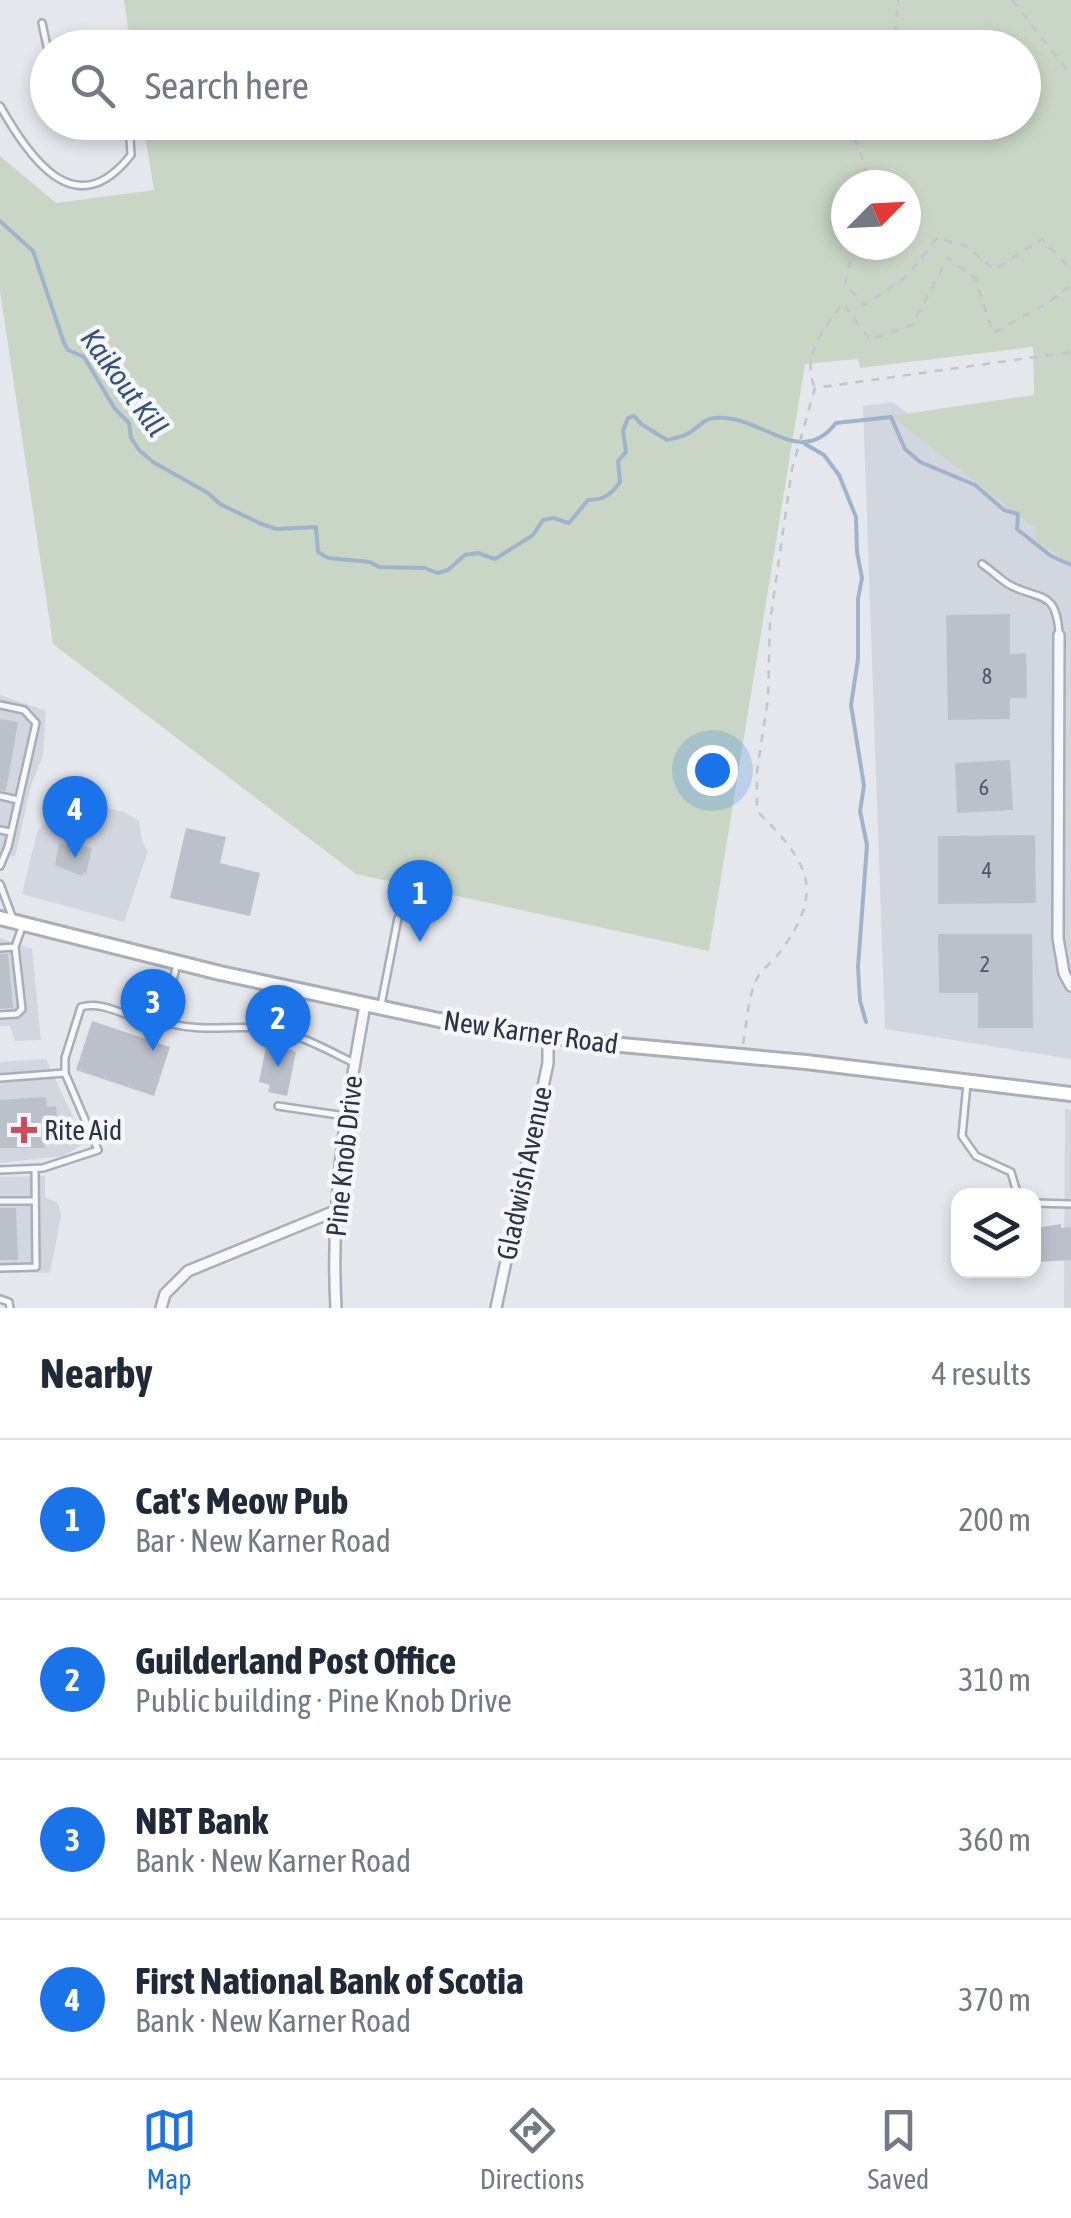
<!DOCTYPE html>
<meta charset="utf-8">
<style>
:root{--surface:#fff;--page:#f6f6f7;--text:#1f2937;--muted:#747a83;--line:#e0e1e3;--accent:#1a73e8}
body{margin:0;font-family:"Asap Condensed",sans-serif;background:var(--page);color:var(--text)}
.controls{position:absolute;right:30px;bottom:30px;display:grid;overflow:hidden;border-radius:20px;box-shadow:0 5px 15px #0003}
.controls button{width:90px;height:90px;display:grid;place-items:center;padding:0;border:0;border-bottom:2px solid var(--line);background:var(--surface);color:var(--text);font:50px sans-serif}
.compass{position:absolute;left:831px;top:170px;width:90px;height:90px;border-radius:50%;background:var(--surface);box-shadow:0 5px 15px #0003;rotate:66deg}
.you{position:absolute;left:712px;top:770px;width:35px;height:35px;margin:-25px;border:8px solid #fff;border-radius:50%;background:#1a73e8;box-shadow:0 0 0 15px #1a73e833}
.badge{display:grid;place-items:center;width:65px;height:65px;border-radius:50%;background:var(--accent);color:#fff;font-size:32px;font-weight:700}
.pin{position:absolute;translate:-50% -82px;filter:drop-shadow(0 2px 5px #0008)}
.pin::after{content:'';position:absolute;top:52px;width:35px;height:30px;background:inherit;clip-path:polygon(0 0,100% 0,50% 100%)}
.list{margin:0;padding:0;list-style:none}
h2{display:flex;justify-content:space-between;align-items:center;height:130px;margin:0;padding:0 40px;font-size:42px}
h2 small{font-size:32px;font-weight:400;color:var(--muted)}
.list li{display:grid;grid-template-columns:65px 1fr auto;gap:30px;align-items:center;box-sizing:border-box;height:160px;padding:0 40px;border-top:2px solid var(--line)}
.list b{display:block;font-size:38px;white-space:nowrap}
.list p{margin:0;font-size:32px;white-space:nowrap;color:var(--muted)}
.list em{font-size:32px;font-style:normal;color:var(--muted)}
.icon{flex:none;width:55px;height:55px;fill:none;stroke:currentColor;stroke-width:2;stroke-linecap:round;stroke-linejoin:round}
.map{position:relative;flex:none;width:1071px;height:1308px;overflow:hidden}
.search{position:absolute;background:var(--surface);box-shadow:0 5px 15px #0003;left:30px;right:30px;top:30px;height:110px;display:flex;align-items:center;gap:25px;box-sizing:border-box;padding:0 35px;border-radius:55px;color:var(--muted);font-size:38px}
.sheet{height:770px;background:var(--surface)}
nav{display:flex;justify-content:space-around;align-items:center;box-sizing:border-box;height:140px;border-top:2px solid var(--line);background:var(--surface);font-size:28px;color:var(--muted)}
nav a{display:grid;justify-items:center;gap:5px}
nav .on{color:var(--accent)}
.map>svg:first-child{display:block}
</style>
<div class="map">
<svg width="1071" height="1308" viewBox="0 0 1071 1308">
<rect width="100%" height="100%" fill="#e4e7ec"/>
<path fill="#d2d6de" d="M893,402L1071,541V1059L885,1029L863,406Z
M0,695L46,711L43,755L31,785L15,857L0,852Z
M71,800L124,812L139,821L142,841L148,851L124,922L22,894L37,833L47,818Z
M0,938L32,949L41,1040L15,1041L10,1026H0Z
M46,1059L85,1143L63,1156L0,1163V1062Z
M1065,1109L1071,1110V1308H1064Z
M45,1176V1197L58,1203L61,1216L50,1273L0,1272V1177Z"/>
<path fill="#c9d6c5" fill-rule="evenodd" d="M124,0H1071V563L1036,541V529L891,416L1034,395L1033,347L860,368L858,359L805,364L709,951L356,874L53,644L0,291V156L56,203L154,190L143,123L1024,122V48L131,47ZM846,185H906V245H846Z"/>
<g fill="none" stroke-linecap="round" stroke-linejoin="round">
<path stroke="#9fb4cc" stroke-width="4" d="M0,221L33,251L64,343L68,350L84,357L115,409L129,423L131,438L139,450L153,462L208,493L220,504L259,523L276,529L316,527L318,552L328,558L370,562L379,567L425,568L437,573L448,570L465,555L478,553L495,559L533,535L543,520L553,518L569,523L588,500C603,500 611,495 620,482L618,461L626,452L623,431L628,418L634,416L641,424L667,440C675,438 682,437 689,433C698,428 704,418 715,418C762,414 800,470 836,423L891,417L905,449L920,462L975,485L1004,510L1018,514L1017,529L1051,556L1071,565
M805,444L824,455L839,475L856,517L857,552L862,578L858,599V659L851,705L864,786L860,811L867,845L858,967L860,1001L866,1022"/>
</g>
<path fill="#bbc0ca" d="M1010,614V654L1026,653L1027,698H1010V719L948,720L946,615Z
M0,719L18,722L6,791L0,790Z
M1010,760L1013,810L957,813L955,763Z
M186,828L226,837L220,863L260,873L250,916L170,898Z
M71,835L84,839L82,845L92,848L86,874L83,872L82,876L55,865L59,843L69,846Z
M1035,835L1036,903L938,904V836Z
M938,934H1032L1033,1028H978V993H939Z
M0,954H8L13,1008L0,1009Z
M92,1021L170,1047L154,1096L76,1070Z
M273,1042L296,1052L287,1096L268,1092L270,1085L259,1082L266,1046L272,1047Z
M46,1097L47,1107L56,1106L57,1116L47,1117L49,1143L44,1144L45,1148H0V1100Z
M0,1208H16L18,1260H0Z
M1061,1224V1228L1071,1227V1260L1037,1262L1036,1228Z"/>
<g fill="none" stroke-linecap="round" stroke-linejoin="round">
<defs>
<path id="lane" d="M42,23L48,51
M0,106C30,158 75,226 131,155L129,122
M982,564C991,570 999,578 1008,584C1038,601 1057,588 1059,635
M0,705L24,710L36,723L8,847L0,866
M0,796L18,800
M0,830L10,832
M0,884L13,919
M0,948L15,947
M177,964L164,1017L167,1023C203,1032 225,1026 260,1028C293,1030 325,1049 354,1063
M381,1005L398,918
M0,1015L17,1014L22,1009L15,947L22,927
M0,1078L65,1073
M967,1084L962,1136L976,1156L1011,1172L1018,1196
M278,1106L345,1116
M0,1170L43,1168L98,1150L65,1073V1058L81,1007C110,999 136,1027 165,1020
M0,1201H35
M1034,1203L1071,1204
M0,1268L36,1267L35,1169
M0,1299L9,1302L10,1308"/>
<path id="street" d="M1059,635L1058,938L1064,973L1071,986
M161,1308L165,1294L188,1271L335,1211
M336,1308C330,1201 346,1110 365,1005
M496,1308L548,1063V1037"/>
<path id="secondary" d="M0,918L220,973L439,1020L589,1042L806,1062L1071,1094"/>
</defs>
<use href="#lane" stroke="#a9aeb7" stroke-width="10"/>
<use href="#street" stroke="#a9aeb7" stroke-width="14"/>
<use href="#secondary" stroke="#a9aeb7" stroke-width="18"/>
<path stroke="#c2c5cb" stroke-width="2.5" stroke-dasharray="8 8" stroke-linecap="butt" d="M1012,0L1071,75
M890,48L895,41L898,0
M852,122C853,148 870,161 865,185
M854,245L845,284L865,305L908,275L937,238L966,246L995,270L1042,239L1071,269
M814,386C802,354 824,329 843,303L870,340L912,325L948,258L975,278L993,333L1046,304L1071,285
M743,1044C747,1024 748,992 759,975C765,967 774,960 780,952C827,889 807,861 757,811V771L768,699L770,622L792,469L815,388L1071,352"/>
<use href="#lane" stroke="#f7f8fa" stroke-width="5"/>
<use href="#street" stroke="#f7f8fa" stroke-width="9"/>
<use href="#secondary" stroke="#fff" stroke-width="12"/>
</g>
<path fill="#d1495b" stroke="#f4f6f9" stroke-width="4" d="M19 1115h10v10h10v10h-10v10h-10v-10h-10v-10h10z"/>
<g text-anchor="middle" stroke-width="9" stroke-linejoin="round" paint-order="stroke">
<g font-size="22" fill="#4f5766">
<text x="987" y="684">8</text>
<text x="984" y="795">6</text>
<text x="987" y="878">4</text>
<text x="985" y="972">2</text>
</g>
<g font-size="28" fill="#2b3445" stroke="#f4f6f9">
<text transform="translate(531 1032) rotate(8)" y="10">New Karner Road</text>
<text transform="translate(344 1156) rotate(-84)" y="10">Pine Knob Drive</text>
<text transform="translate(524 1173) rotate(-78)" y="10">Gladwish Avenue</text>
</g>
<g font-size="28" fill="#2b3445" stroke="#f4f6f9" text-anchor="start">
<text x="44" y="1140">Rite Aid</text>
</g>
<g font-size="30" font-style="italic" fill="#34527a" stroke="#f4f6f9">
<text transform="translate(124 383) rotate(54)" y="10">Kaikout Kill</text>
</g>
</g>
</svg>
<div class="controls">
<button><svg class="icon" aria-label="layers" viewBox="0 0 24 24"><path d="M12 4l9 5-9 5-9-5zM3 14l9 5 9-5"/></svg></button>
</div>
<svg class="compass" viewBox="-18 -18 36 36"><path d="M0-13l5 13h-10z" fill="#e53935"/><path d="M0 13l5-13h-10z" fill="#747a83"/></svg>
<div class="you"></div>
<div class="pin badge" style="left:420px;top:942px">1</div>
<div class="pin badge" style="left:278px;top:1067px">2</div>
<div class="pin badge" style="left:153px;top:1051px">3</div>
<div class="pin badge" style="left:75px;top:858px">4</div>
<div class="search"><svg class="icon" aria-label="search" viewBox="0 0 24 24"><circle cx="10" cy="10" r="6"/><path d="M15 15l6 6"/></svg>Search here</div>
</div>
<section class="sheet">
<h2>Nearby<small>4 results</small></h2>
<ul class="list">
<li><span class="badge">1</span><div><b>Cat's Meow Pub</b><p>Bar · New Karner Road</p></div><em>200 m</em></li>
<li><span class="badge">2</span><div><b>Guilderland Post Office</b><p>Public building · Pine Knob Drive</p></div><em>310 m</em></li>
<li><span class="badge">3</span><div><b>NBT Bank</b><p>Bank · New Karner Road</p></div><em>360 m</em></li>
<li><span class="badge">4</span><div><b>First National Bank of Scotia</b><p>Bank · New Karner Road</p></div><em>370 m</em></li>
</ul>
</section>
<nav>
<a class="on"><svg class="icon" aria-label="map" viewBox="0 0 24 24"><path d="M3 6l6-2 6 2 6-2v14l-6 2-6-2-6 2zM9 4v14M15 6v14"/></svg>Map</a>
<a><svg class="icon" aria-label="directions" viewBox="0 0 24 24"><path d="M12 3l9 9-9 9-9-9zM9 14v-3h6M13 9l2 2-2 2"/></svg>Directions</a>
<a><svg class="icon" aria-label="saved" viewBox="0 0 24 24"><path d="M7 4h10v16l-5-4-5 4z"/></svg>Saved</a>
</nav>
